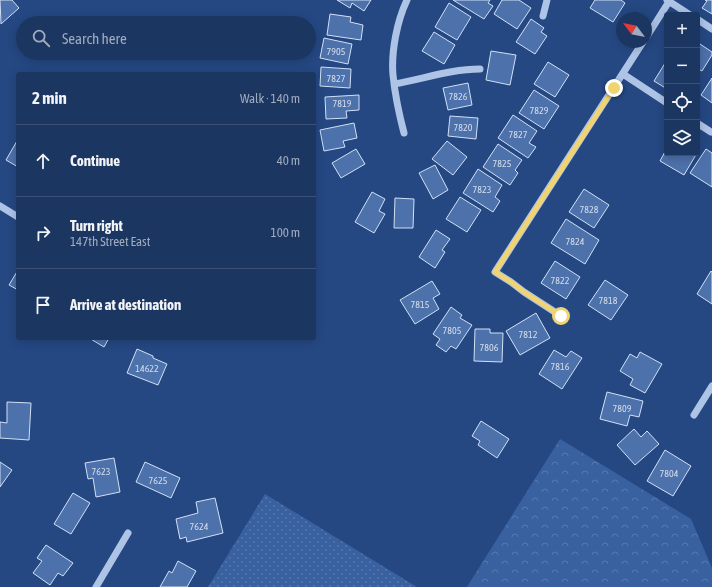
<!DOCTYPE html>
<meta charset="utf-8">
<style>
:root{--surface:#1c3662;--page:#253e68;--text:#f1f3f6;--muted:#a0abbe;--line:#3a5077}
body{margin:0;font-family:"Asap Condensed",sans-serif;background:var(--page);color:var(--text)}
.controls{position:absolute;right:12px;top:12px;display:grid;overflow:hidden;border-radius:4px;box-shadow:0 2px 10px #0003}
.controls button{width:36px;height:36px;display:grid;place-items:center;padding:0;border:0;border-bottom:1px solid var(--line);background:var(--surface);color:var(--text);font:20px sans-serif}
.compass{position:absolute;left:616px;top:12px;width:36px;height:36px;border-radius:50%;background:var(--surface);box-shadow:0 2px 10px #0003;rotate:302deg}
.stop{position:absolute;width:12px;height:12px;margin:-9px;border:3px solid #f1d472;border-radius:50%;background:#fff}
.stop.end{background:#f1d472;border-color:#fff;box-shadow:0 1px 4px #0008}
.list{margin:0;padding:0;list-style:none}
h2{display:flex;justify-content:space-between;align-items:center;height:52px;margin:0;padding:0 16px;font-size:17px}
h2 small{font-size:13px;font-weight:400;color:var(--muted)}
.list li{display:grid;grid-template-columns:26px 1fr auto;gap:12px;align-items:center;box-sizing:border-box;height:72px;padding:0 16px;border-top:1px solid var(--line)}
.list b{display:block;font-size:15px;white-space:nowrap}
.list p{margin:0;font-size:13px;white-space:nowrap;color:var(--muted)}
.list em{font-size:13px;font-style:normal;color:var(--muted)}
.icon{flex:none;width:22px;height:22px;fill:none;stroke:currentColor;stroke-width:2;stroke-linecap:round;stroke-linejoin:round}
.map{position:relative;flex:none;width:712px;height:587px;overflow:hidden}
.search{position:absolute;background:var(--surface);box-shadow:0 2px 10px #0003;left:16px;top:16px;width:300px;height:44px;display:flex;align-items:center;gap:10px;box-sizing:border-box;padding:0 14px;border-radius:22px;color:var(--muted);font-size:15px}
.panel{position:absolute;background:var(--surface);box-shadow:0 2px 10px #0003;left:16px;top:72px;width:300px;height:268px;border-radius:4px}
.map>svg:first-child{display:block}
</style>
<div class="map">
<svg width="712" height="587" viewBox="0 0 712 587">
<defs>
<pattern id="forest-crowns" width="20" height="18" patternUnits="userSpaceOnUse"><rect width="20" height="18" fill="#3961a0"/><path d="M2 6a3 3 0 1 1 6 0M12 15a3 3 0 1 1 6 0" fill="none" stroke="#5779ae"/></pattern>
<pattern id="park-dots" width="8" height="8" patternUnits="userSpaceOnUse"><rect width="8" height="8" fill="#3961a0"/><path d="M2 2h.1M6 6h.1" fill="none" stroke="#5779ae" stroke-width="1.8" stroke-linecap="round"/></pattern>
</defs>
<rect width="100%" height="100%" fill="#254883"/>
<path fill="url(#forest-crowns)" d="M560,439L691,519L712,568V587H467Z"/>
<path fill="url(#park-dots)" d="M265,494L417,587H208Z"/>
<path fill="#4d71ab" stroke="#d1e0f6" d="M0,0H12L19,8L1,24Z
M337,0H371L364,11L352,3L350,8Z
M453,0H490L488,3L493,6L484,19Z
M502,0H519L531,8L517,29L494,14Z
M595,0H621L625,3L613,22L590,8Z
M705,0H712V14L702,8L707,1Z
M449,3L471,17L457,40L435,27Z
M330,14L351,17L350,22L363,25L361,40L327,35Z
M531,19L544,28L541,32L547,36L535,54L516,42Z
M434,32L455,45L444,64L422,51Z
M324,38L352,44L348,64L320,58Z
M697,42L712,52V55L702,71L697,68Z
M491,51L516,55L510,85L486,80Z
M667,60V89L654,81Z
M548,62L569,75L555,97L534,84Z
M321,67L351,69L350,88L320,86Z
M712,78V103L701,95Z
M468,83L472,105L448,110L443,88Z
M534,90L559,106L544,129L519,113Z
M359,95V110L346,111L347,118L326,119L325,97Z
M513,115L537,131L529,143L536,147L528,158L498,138Z
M450,116L478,118L476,139L448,136Z
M354,123L357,138L343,141L345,147L324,151L320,130Z
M17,141L18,142V167L6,160Z
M447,141L467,157L453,175L432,159Z
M498,144L522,160L515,170L518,173L510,185L483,167Z
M667,148V153H697L684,175L660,161Z
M356,149L365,164L341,178L332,163Z
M706,149L712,153V187L690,173Z
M435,165L448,190L433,199L419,173Z
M478,169L502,185L495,197L500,201L493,212L463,193Z
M584,189L609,205L594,228L569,212Z
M372,192L385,199L379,211L385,214L374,233L355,222Z
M460,197L481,210L467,232L446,219Z
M395,198L414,199L413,228H394Z
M566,219L599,240L585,264L551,243Z
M436,230L450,239L442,250L445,252L435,268L419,257Z
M555,261L580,277L566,299L541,283Z
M18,270V290L9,285Z
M711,271L712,272V304L697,294Z
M605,280L628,295L611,320L588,305Z
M432,281L440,294L433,298L439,309L415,324L400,300Z
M451,307L462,315L460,318L472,325L456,349L451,346L446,352L436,345L440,339L433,334Z
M536,313L550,338L520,355L506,331Z
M475,329H490V333H503L502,362L474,361Z
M89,338H109L104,347Z
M137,349L153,356V358L167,364L158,385L127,373Z
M554,350L566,357L571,351L582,358L562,389L539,374Z
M640,352L662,364L645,393L630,385L633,379L620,371L630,354L637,358Z
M607,392L643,401L639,417L630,415L627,426L600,419Z
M7,402L31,403L29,440L0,438V422L7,423Z
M481,421L509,439L497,458L478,445L480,441L472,436Z
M634,429L641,437L647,431L659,444L635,465L617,445Z
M665,450L691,466L673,496L647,481Z
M114,458L120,492L96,497L93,478L88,479L85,463Z
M0,462L12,470L0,487Z
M145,462L180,478L171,498L136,482Z
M73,493L90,503L71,534L54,524Z
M215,498L223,533L187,542L186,537L180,539L176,519L198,513L196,502Z
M46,545L73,563L63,576L58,573L50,585L33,573L42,561L37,558Z
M178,561L196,571L187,587H160L169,571L172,573Z"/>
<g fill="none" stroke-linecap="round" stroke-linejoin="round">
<path stroke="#aec4e7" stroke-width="7" d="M667,0L690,15
M543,16L547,0
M697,19L712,29
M646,38L670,0
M623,74L667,103
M394,84C423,79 451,69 480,69
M697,123L711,132
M404,133C399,114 395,95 393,75C391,52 397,21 407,0
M0,206L18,217
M561,316L524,292L511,282L495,272L643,42
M694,415L712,386
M96,587L128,533"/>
</g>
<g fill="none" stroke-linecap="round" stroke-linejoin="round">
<path stroke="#f1d472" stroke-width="5" d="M561,316L524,292L511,282L495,272L614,88"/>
</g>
<g text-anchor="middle" stroke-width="3" stroke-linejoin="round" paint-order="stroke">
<g font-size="10" fill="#d2dcea">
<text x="336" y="55">7905</text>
<text x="336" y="82">7827</text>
<text x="458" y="100">7826</text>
<text x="342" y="107">7819</text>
<text x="539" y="114">7829</text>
<text x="463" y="131">7820</text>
<text x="518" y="138">7827</text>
<text x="502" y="167">7825</text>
<text x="482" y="193">7823</text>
<text x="589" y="213">7828</text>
<text x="575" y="245">7824</text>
<text x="560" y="284">7822</text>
<text x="608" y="304">7818</text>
<text x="420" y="308">7815</text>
<text x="452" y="334">7805</text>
<text x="528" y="338">7812</text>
<text x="489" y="351">7806</text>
<text x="560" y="370">7816</text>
<text x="147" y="372">14622</text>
<text x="622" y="412">7809</text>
<text x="101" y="475">7623</text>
<text x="669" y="477">7804</text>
<text x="158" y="484">7625</text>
<text x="199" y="530">7624</text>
</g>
</g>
</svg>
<div class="controls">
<button>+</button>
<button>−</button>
<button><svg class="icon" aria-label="locate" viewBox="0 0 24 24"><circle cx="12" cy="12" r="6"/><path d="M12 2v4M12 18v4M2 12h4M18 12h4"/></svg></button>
<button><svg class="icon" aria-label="layers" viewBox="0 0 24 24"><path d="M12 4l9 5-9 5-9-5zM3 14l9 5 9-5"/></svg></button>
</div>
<svg class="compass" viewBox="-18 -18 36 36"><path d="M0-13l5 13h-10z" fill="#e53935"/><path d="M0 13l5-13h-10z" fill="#a0abbe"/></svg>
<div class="stop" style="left:561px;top:316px"></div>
<div class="stop end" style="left:614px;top:88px"></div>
<div class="search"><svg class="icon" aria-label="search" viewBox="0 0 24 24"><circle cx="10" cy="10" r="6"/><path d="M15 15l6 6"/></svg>Search here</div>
<section class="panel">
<h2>2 min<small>Walk · 140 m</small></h2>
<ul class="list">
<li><svg class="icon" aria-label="ahead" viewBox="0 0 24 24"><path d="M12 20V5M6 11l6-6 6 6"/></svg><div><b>Continue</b></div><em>40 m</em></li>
<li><svg class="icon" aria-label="right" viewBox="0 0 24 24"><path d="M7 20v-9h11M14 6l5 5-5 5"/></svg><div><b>Turn right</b><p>147th Street East</p></div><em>100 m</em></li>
<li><svg class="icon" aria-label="arrive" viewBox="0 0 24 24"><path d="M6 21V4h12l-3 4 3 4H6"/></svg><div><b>Arrive at destination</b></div></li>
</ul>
</section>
</div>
